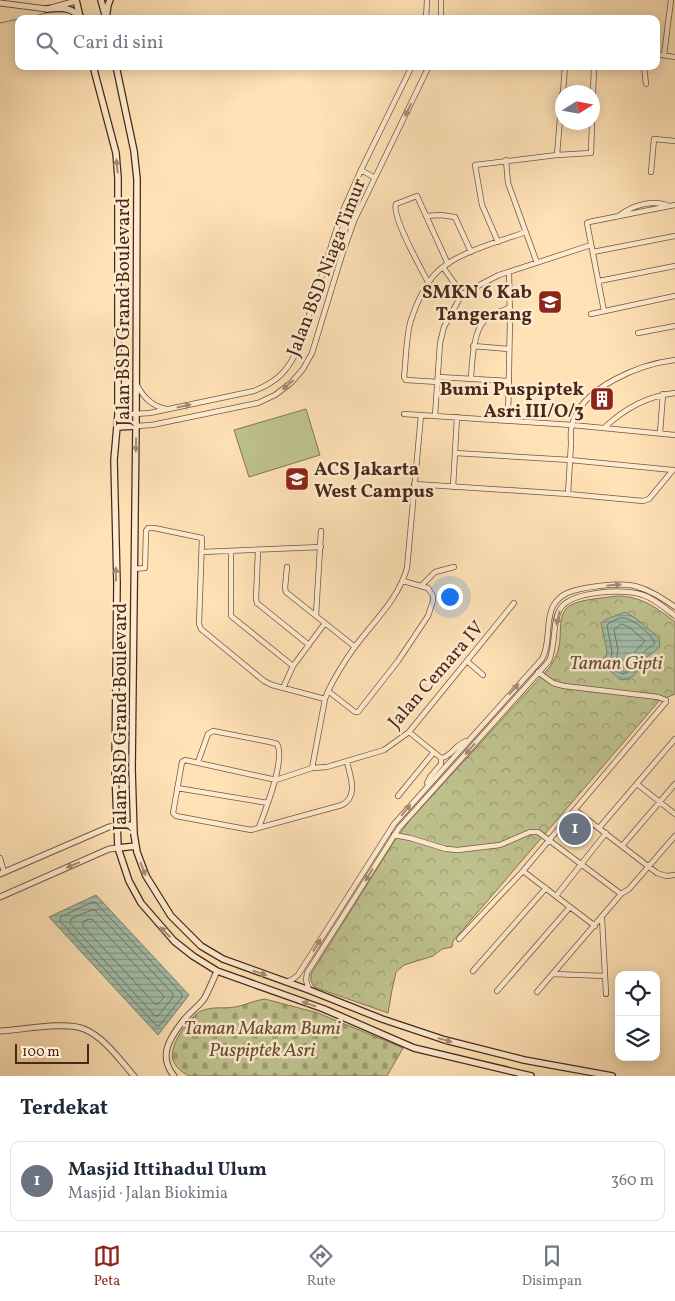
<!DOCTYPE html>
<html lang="id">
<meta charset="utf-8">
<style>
:root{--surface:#fff;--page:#f2f2f3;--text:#1f2937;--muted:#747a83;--line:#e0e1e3;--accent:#8f2418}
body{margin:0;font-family:Vollkorn,serif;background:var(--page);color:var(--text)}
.controls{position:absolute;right:15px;bottom:15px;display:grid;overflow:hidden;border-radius:10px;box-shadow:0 2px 12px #0003}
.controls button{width:45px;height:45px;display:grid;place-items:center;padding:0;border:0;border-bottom:1px solid var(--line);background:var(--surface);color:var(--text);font:25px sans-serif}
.compass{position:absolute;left:555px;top:85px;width:45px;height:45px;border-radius:50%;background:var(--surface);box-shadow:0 2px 12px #0003;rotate:79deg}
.scale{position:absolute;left:15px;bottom:12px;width:74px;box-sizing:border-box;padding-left:5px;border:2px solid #48281a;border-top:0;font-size:14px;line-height:18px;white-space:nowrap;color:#48281a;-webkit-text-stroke:4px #ffecd0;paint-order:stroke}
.you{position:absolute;left:449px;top:596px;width:18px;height:18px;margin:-12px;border:4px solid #fff;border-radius:50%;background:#1a73e8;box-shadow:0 0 0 8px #1a73e833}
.badge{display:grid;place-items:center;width:32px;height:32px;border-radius:50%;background:var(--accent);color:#fff;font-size:16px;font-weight:700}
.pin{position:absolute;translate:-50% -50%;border:2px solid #fff;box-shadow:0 1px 5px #0006}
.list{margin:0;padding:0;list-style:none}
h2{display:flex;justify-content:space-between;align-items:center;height:65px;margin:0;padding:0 20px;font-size:21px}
h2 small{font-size:16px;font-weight:400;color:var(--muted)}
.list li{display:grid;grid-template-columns:32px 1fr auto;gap:15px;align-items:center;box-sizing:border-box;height:80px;margin:0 10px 10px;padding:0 10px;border:1px solid var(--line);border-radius:10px}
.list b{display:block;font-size:19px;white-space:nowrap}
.list p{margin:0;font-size:16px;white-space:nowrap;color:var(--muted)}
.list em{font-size:16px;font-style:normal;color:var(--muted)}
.icon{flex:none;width:28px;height:28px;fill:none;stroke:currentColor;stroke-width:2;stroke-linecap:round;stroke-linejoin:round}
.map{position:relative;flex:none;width:675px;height:1076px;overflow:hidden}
.search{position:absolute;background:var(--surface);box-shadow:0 2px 12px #0003;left:15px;right:15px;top:15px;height:55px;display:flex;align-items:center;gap:12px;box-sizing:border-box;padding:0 18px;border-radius:10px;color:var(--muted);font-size:19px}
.sheet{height:155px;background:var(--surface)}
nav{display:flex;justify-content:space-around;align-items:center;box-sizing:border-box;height:70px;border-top:1px solid var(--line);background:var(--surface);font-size:14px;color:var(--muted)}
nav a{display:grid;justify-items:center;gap:2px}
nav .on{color:var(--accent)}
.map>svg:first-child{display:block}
</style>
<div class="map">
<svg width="675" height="1076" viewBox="0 0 675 1076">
<defs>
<pattern id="cemetery-stones" width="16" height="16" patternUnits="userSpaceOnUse" patternTransform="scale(1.25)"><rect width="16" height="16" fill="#bfc38f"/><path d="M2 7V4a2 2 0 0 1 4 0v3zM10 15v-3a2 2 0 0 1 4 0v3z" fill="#9d9e74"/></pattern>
<pattern id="park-crowns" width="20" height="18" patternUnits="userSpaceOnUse" patternTransform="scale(1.25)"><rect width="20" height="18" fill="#bfc38f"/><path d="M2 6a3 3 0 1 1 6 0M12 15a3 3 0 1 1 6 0" fill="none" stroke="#9d9e74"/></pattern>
<pattern id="water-rules" width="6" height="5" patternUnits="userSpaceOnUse" patternTransform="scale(1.25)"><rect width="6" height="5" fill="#a1bea9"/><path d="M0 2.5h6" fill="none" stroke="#859a89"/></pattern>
</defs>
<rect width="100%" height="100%" fill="#ffe2b6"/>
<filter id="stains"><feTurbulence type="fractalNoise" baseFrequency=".004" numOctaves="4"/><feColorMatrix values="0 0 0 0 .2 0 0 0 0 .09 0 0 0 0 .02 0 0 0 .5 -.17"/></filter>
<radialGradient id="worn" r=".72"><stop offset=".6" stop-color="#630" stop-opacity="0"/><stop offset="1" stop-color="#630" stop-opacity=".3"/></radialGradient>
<path fill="#bfc38f" stroke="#847654" d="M306,409L320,455L249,477L234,430Z"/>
<path fill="url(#cemetery-stones)" stroke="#847654" d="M265,999L318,1013L403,1048L387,1076H189C183,1073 175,1067 173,1060C168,1046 189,1017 201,1011C212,1006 224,1009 235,1007C246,1005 255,1000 265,999Z"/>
<path fill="url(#park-crowns)" stroke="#847654" d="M617,596C641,596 657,608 675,622V694L659,701L453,941L452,947L442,949L433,956L404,965L396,972L392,990L388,1013L314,987L311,981V974L395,840L410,820L550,667C554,660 558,654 559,646C562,633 557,612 571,605C582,599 604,598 617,596Z"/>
<path fill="url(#water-rules)" stroke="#7d8270" d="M625,612L637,619L659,638L660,647L645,658L641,667L634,675L628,679L621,680L604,666L607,651L601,623L607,619Z
M96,895L189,995L158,1035L49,917Z"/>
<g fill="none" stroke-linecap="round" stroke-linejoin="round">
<path stroke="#747362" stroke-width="1" d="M620,618C631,616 650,633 655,643C651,647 646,649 642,654C634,663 636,671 622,674L610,665L612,651L607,626L609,623Z
M622,624L630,628L645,641L635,652L631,661L623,668L616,662L618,650L614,630Z
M93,902L96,903L182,994V997L159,1026L156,1025L60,921L61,917Z
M92,910H95L173,994V997L158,1016H155L70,923L71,919Z
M90,919L93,920L163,995L164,997L158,1004H155L83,926V922Z"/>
<path stroke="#7d8270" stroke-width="1" d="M21,19L55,11
M0,23L19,19"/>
<defs>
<path id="minor" d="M441,0V19
M426,19L427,0
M656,54L675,57
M664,55L671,0
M644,66L646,84
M563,92L565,66
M557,155L562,94
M506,160L508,183L537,263
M361,170L375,178
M651,172L654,139L675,141
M620,215C633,205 652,200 667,205
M426,216L441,215L455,217L471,252
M498,242L482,205L475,165L557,155L591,153L594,66
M593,252L675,236
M443,267L462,294
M599,281L675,266
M429,284C422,270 391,216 396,204L417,196L448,264
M604,311L587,223L589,222L675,205
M591,314L675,296
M638,333L675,326
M473,346L509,349
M438,377L509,381
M471,378C472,363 473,331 485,320C491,314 503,311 510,307
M438,382L406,380L404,377C406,361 406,335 411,320C416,305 425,285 436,273C455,253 500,241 526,232
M137,385C144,398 152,406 166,409
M404,414L572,425L675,435
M118,415L150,413L254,391C279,381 288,370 299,347L341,215L361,170L412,66
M435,416L440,343L444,327L462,294L499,275L591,245
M508,421L510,319L509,272
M136,426L152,425L258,403L275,395L291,383L303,369L312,353L341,258L354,221L429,66
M604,428C625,408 647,396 675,393
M660,433L663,394
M455,453L570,460L673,470
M414,484L568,494L643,501L649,499L673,470
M453,487L457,417
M568,494C569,478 570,461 571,444C571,438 570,431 572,425C581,387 641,364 675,360
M258,551L256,599L257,603L309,645
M202,552L321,547
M231,552V616L293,666
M287,567L285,588L286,592L355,647
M134,569L145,568L146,531L148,528H154L202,538L199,624L201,629L264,681L272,685L325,699
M421,586L435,572L454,567
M316,615L321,531
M468,662L483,675
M283,688L293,666L325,623
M328,691L355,712H358L398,661L428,616L433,601V596L428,588L403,581
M409,732L441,758
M198,762L208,734L213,731L270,742L277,744C286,759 265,811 259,827
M347,762C350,776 359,796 342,805L251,830L176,816L173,813L182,762L185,760L276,780L312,768L325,699L328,691C335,677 344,662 354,648C373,622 398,600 407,568L421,415
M312,768L327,767L384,750L409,732L514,603
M427,783L430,777L441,764V758C451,757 456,744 466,741
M637,784L675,814
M177,788L268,803
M398,796L434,752
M575,810L657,873L666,876L675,875
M599,828L675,739
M394,835L410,838L446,849L458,850L500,845L530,832H538L621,894
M622,846L675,784
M0,858L4,872
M523,871L595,926
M556,896L606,833
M602,918L606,994
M459,939L523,871L666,702V700L658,697L564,686L553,683L538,672
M473,971L546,888
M553,974L605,976
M286,982L293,979L298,975L394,824L542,659C551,643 545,622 553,606C556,601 561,596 567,593C581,587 620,582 635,586C650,590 662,598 675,607
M309,990L306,980L307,973L399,828L549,661C556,645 552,622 560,609C571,591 625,588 643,595C655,599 665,608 675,616
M497,991L570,907
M537,992L621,894L629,889L675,836"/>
<path id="tertiary" d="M0,3L47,9L76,1
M0,874L109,827L116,826
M0,897L109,849L118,848
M0,1031C21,1030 66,1021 84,1029C104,1037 120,1060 134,1076
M174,1076C158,1056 169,1039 183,1021C189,1013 198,1007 204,999C209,990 213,980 217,971"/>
<path id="secondary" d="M76,0L80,17
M101,0L105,15
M47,9C60,8 73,6 80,19
M106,19L108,5L110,0
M93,66L116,153L118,178V415L114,460L117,583L115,771L118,848L129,881L141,903L174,941L193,956L217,971L324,1009L414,1048L531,1076
M116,66L134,151L137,179L136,426L132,769L134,834L137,852L146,876L171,916L201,946L223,959L309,990L382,1019L445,1040L524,1060L612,1076
M118,427L136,426
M116,826L133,825
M118,848L136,846"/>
</defs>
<use href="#minor" stroke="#765641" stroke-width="6"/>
<use href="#tertiary" stroke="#765641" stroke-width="7"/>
<use href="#secondary" stroke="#48281a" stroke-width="8"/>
<use href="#minor" stroke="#ffecd0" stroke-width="4.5"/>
<use href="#tertiary" stroke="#ffecd0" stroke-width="5"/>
<use href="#secondary" stroke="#ffecd0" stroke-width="5.5"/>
</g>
<defs><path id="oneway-solid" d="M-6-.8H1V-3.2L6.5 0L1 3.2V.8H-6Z" transform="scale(1.25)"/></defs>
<g fill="#a48a75">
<use href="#oneway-solid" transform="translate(408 110) rotate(116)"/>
<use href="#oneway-solid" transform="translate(117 166) rotate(-96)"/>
<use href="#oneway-solid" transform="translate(288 385) rotate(139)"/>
<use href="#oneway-solid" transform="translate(184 406) rotate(-12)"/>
<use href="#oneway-solid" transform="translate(136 445) rotate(91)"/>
<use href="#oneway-solid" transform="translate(116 574) rotate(-91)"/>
<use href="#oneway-solid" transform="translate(614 585) rotate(-6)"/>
<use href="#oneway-solid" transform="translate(558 618) rotate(103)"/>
<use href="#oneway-solid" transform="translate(514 689) rotate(-48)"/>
<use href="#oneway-solid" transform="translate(470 749) rotate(132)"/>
<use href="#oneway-solid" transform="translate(406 810) rotate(-50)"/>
<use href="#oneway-solid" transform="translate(73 865) rotate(157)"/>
<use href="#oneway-solid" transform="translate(143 869) rotate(69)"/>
<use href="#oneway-solid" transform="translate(369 875) rotate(122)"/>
<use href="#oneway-solid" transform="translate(165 932) rotate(-135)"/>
<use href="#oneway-solid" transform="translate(317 945) rotate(-58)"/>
<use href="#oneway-solid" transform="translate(260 973) rotate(18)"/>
<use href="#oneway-solid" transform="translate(309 1004) rotate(-161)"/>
<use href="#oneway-solid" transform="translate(445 1040) rotate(16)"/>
</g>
<defs>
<symbol id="school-square" viewBox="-11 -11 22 22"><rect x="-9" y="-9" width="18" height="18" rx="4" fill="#8f2418" stroke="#ffecd0"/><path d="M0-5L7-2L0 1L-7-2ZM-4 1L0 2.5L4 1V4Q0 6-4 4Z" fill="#fff"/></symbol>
<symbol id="building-square" viewBox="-11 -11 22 22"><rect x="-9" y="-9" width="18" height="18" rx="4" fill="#8f2418" stroke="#ffecd0"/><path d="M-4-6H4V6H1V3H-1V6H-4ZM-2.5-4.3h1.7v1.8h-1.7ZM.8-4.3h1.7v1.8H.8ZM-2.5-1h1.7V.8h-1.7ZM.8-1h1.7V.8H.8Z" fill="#fff"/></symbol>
</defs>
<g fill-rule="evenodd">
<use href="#school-square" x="536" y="288" width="28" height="28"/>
<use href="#building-square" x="588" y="385" width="28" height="28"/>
<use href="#school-square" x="283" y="465" width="28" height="28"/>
</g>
<g text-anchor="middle" stroke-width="5" stroke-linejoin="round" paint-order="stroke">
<g font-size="19" fill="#48281a" stroke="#ffecd0">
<text transform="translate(325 267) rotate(-69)" y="7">Jalan BSD Niaga Timur</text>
<text transform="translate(122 312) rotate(-90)" y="7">Jalan BSD Grand Boulevard</text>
<text transform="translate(435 674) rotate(-49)" y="7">Jalan Cemara IV</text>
<text transform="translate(119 717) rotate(-90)" y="7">Jalan BSD Grand Boulevard</text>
</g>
<g font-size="19" font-weight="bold" fill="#48281a" stroke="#ffecd0" text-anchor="end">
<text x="532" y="298">SMKN 6 Kab<tspan x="532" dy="22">Tangerang</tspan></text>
<text x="584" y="395">Bumi Puspiptek<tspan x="584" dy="22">Asri III/O/3</tspan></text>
<text x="314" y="475" text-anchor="start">ACS Jakarta<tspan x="314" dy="22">West Campus</tspan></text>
</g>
<g font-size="19" font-style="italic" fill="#664f37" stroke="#ffecd0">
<text x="616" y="669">Taman Gipti</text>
<text x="262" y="1034">Taman Makam Bumi<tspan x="262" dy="22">Puspiptek Asri</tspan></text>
</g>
</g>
<rect width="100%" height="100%" filter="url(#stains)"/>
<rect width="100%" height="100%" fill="url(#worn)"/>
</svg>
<div class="controls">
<button><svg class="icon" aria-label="locate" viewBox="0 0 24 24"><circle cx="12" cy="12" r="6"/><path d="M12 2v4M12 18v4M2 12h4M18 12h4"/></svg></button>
<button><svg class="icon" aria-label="layers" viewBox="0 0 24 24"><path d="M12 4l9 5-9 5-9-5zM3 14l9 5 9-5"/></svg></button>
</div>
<svg class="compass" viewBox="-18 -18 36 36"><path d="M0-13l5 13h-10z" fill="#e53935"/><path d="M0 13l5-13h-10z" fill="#747a83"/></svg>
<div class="scale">100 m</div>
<div class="you"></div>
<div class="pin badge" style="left:575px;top:829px;background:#6b7280">1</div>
<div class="search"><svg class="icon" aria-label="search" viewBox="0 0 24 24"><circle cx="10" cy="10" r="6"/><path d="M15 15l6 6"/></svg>Cari di sini</div>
</div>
<section class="sheet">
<h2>Terdekat<small></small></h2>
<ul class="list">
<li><span class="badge" style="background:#6b7280">1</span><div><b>Masjid Ittihadul Ulum</b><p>Masjid · Jalan Biokimia</p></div><em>360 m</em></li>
</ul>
</section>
<nav>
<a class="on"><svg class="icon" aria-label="map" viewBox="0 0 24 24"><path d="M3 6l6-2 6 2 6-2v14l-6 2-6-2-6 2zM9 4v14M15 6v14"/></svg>Peta</a>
<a><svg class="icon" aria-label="directions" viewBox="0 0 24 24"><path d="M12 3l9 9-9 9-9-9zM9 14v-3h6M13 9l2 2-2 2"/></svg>Rute</a>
<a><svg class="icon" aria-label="saved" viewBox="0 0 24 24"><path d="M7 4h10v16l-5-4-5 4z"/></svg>Disimpan</a>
</nav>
